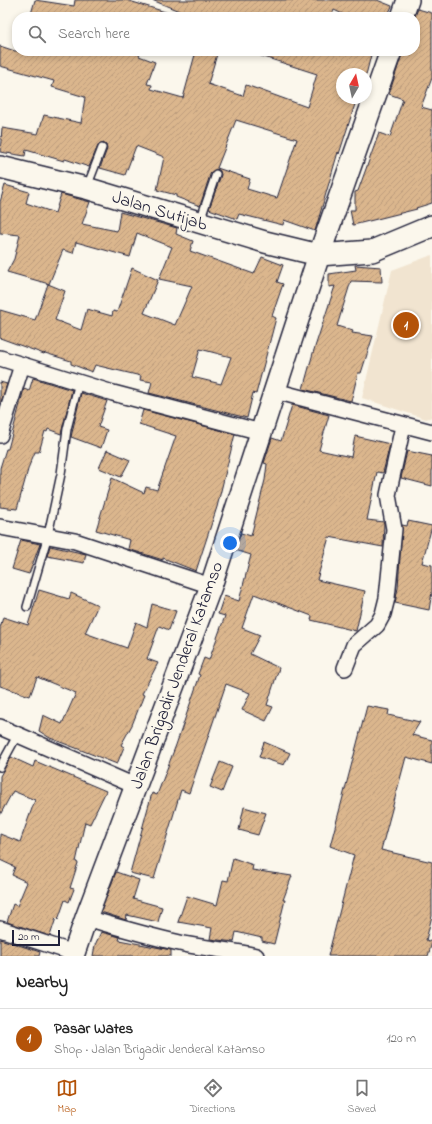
<!DOCTYPE html>
<meta charset="utf-8">
<style>
:root{--surface:#fff;--page:#f6f6f6;--text:#222;--muted:#767676;--line:#e0e0e0;--accent:#b45309}
body{margin:0;font-family:"Indie Flower",sans-serif;background:var(--page);color:var(--text)}
.compass{position:absolute;left:336px;top:68px;width:36px;height:36px;border-radius:50%;background:var(--surface);box-shadow:0 2px 6px #0003;rotate:9deg}
.scale{position:absolute;left:12px;bottom:10px;width:48px;box-sizing:border-box;padding-left:4px;border:2px solid #22223b;border-top:0;font-size:11px;line-height:14px;white-space:nowrap;color:#22223b;-webkit-text-stroke:3px #fbf7ec;paint-order:stroke}
.you{position:absolute;left:230px;top:543px;width:14px;height:14px;margin:-10px;border:3px solid #fff;border-radius:50%;background:#1a73e8;box-shadow:0 0 0 6px #1a73e833}
.badge{display:grid;place-items:center;width:26px;height:26px;border-radius:50%;background:var(--accent);color:#fff;font-size:13px;font-weight:700}
.pin{position:absolute;translate:-50% -50%;border:2px solid #fff;box-shadow:0 1px 4px #0006}
.list{margin:0;padding:0;list-style:none}
h2{display:flex;justify-content:space-between;align-items:center;height:52px;margin:0;padding:0 16px;font-size:17px}
h2 small{font-size:13px;font-weight:400;color:var(--muted)}
.list li{display:grid;grid-template-columns:26px 1fr auto;gap:12px;align-items:center;box-sizing:border-box;height:60px;padding:0 16px;border-top:1px solid var(--line)}
.list b{display:block;font-size:15px;white-space:nowrap}
.list p{margin:0;font-size:13px;white-space:nowrap;color:var(--muted)}
.list em{font-size:13px;font-style:normal;color:var(--muted)}
.icon{flex:none;width:22px;height:22px;fill:none;stroke:currentColor;stroke-width:2;stroke-linecap:round;stroke-linejoin:round}
.map{position:relative;flex:none;width:432px;height:956px;overflow:hidden}
.search{position:absolute;background:var(--surface);box-shadow:0 2px 6px #0003;left:12px;right:12px;top:12px;height:44px;display:flex;align-items:center;gap:10px;box-sizing:border-box;padding:0 14px;border-radius:16px;color:var(--muted);font-size:15px}
.sheet{height:112px;background:var(--surface)}
nav{display:flex;justify-content:space-around;align-items:center;box-sizing:border-box;height:56px;border-top:1px solid var(--line);background:var(--surface);font-size:11px;color:var(--muted)}
nav a{display:grid;justify-items:center;gap:2px}
nav .on{color:var(--accent)}
.map>svg:first-child{display:block}
</style>
<div class="map">
<svg width="432" height="956" viewBox="0 0 432 956">
<defs>
<pattern id="building-hatch" width="6" height="6" patternUnits="userSpaceOnUse"><rect width="6" height="6" fill="#dbb68d"/><path d="M-1 1l2-2M0 6l6-6M5 7l2-2" fill="none" stroke="#bc9c7b"/></pattern>
</defs>
<rect width="100%" height="100%" fill="#fbf7ec"/>
<filter id="ink" filterUnits="userSpaceOnUse"><feTurbulence type="fractalNoise" baseFrequency=".025" numOctaves="2"/><feDisplacementMap in="SourceGraphic" scale="8" xChannelSelector="R" yChannelSelector="G"/><feConvolveMatrix kernelMatrix="1 2 1 2 8 2 1 2 1" color-interpolation-filters="sRGB"/></filter>
<g filter="url(#ink)">
<path fill="#f1e4d0" d="M432,255V417L426,419L362,398L392,270Z"/>
<path fill="url(#building-hatch)" stroke="#22223b" fill-rule="evenodd" d="M35,0L74,6L75,0H126L172,14V17H42L31,14Z
M152,0H377L392,6L387,17H349L334,10L331,17H194Z
M418,9L432,13V78L421,107L432,110V203L416,208L417,209L353,225L350,210H355V192L358,191L379,133L390,137L403,99L389,94L403,51H415V16Z
M0,46L15,51H141L139,56L155,62L147,84L152,85L151,89L183,98L196,51H218L208,84L243,96L246,85L307,107L317,74L255,54L256,51H372L366,75L342,74V98H359H357L339,154L338,152L315,231L284,220L283,225L239,214L237,219L209,209L221,175L220,171L217,169L211,172L200,206L176,197V195L157,190L164,157L136,146L125,175L100,168L107,149L106,145L103,143L98,146L89,167L65,159L64,161L26,150L25,156L0,152L2,128L38,134L44,115L81,123L85,97L52,87L54,81L0,66ZM236,120L297,139L277,198L247,189L250,179L217,168Z
M5,185L29,192L26,203L55,213L61,194L90,202L82,224L117,231L120,212L177,228L176,234L193,241L190,251L254,274L262,257L283,265L277,282L283,284L272,316L276,318L256,394L253,393L247,418L149,393L152,382L140,380L141,376L95,365L92,372L71,364V361L45,353L44,354L0,338V310L35,320L48,284L65,291L55,320L81,330L87,309L112,316L113,311L117,312L132,268L158,280L144,313L175,325L192,286L159,279L172,247L137,233L130,257L76,242L73,253L63,250L49,284L7,272L14,259L20,235L0,233V202ZM200,349L231,357L221,384L192,377Z
M355,265L381,267L382,282L351,281L337,326L353,331L352,333L373,336L361,373H358L351,401L303,389L313,353L335,286L329,287V274L356,270Z
M33,378L72,390L61,434L48,429L47,432L45,431L39,452H35L29,466L17,509L0,507V468L6,449H8L24,389L29,391Z
M0,382L7,384L0,405Z
M81,393L107,401L98,427L107,430L101,448L71,437Z
M292,405L329,415L319,450L351,457L355,436L390,444L383,473L377,472L367,520L384,522L383,547L329,537L317,580L365,591L356,631L311,620L312,616L254,594L242,628L260,635L250,654L279,668L267,705L273,707L266,721L242,710L250,693L226,684L189,793L181,790L154,879L130,873L152,793L157,795L176,745L200,675L198,674L204,658L209,660L225,616L218,614L224,596L239,601L251,555L235,550L241,533L251,536L265,480L267,464L264,463L272,438L281,441Z
M143,410L235,434L217,507L196,571L163,558V560L128,549L130,540L96,530L112,478L144,493L146,487L157,490L176,436L139,424Z
M107,450L130,460L121,477L99,468Z
M407,451L432,456V486L401,478Z
M408,521L432,526L422,563L432,565V592L429,610L395,603L398,588L402,525L407,526Z
M21,540L40,544L29,574L12,569Z
M50,546L86,554L84,563L47,556Z
M39,590L69,599L71,593L98,605L85,633L127,648L136,622L147,627L152,604L176,611L169,630L159,626L147,659L158,663L142,694L144,695L132,725L121,745L124,747L117,764L50,738L39,731L43,715L62,724L76,693L37,677L30,696L0,686V628L3,617L28,625Z
M367,706L389,710L388,715L420,722L412,735L432,740V764L406,757L381,850L432,862V916L426,940L432,942L428,956H328L354,855L330,846Z
M264,742L290,753L284,765L259,757Z
M11,757L33,767L35,761L106,791L90,824L85,822L76,862L78,863L70,888L74,889L69,902L65,900L58,920L56,918L50,936L7,922L13,904L17,906L27,882L12,875L15,867L0,860V834L20,842L35,800L13,791L0,815V776Z
M220,762L232,767L222,792L210,787Z
M244,807L266,813L258,835L239,830Z
M233,858L253,865L252,870L292,876L283,900H285L274,944L262,941V938L236,932L234,942L210,939L212,928L178,922L187,896L217,905L223,880L228,881Z
M116,872L139,880L133,899L162,907L158,922L127,915L126,920L101,912Z
M101,932L120,937L119,940L171,950V956H93L95,945Z
M0,939L40,952L39,956H0Z"/>
<g fill="none" stroke-linecap="round" stroke-linejoin="round">
<defs>
<path id="service" d="M87,187L102,148
M200,221L216,174
M27,607L48,535L61,474L67,429L79,382
M0,767L18,734"/>
<path id="minor" d="M0,358L113,393L261,432
M275,391L432,432
M0,435L22,365
M0,527L75,541L211,586
M345,668L354,645L377,625L383,614L387,598L394,529L388,495L403,426
M0,727L135,786
M86,918C118,927 151,937 184,944C208,949 232,950 256,956
M0,929L74,953"/>
<path id="secondary" d="M402,17L408,0
M0,167L86,188L265,242L319,255L372,251L432,226
M73,956L86,918L211,586L319,255L391,51"/>
</defs>
<use href="#service" stroke="#22223b" stroke-width="10"/>
<use href="#minor" stroke="#22223b" stroke-width="18"/>
<use href="#secondary" stroke="#22223b" stroke-width="24"/>
<use href="#service" stroke="#fbf7ec" stroke-width="7"/>
<use href="#minor" stroke="#fbf7ec" stroke-width="15"/>
<use href="#secondary" stroke="#fbf7ec" stroke-width="21"/>
</g>
</g>
<g text-anchor="middle" stroke-width="3.5" stroke-linejoin="round" paint-order="stroke">
<g font-size="18" fill="#22223b" stroke="#fbf7ec">
<text transform="translate(160 210) rotate(17)" y="6">Jalan Sutijab</text>
<text transform="translate(176 675) rotate(-70)" y="6">Jalan Brigadir Jenderal Katamso</text>
</g>
</g>
</svg>
<svg class="compass" viewBox="-18 -18 36 36"><path d="M0-13l5 13h-10z" fill="#e53935"/><path d="M0 13l5-13h-10z" fill="#767676"/></svg>
<div class="scale">20 m</div>
<div class="you"></div>
<div class="pin badge" style="left:406px;top:325px">1</div>
<div class="search"><svg class="icon" aria-label="search" viewBox="0 0 24 24"><circle cx="10" cy="10" r="6"/><path d="M15 15l6 6"/></svg>Search here</div>
</div>
<section class="sheet">
<h2>Nearby<small></small></h2>
<ul class="list">
<li><span class="badge">1</span><div><b>Pasar Wates</b><p>Shop · Jalan Brigadir Jenderal Katamso</p></div><em>120 m</em></li>
</ul>
</section>
<nav>
<a class="on"><svg class="icon" aria-label="map" viewBox="0 0 24 24"><path d="M3 6l6-2 6 2 6-2v14l-6 2-6-2-6 2zM9 4v14M15 6v14"/></svg>Map</a>
<a><svg class="icon" aria-label="directions" viewBox="0 0 24 24"><path d="M12 3l9 9-9 9-9-9zM9 14v-3h6M13 9l2 2-2 2"/></svg>Directions</a>
<a><svg class="icon" aria-label="saved" viewBox="0 0 24 24"><path d="M7 4h10v16l-5-4-5 4z"/></svg>Saved</a>
</nav>
